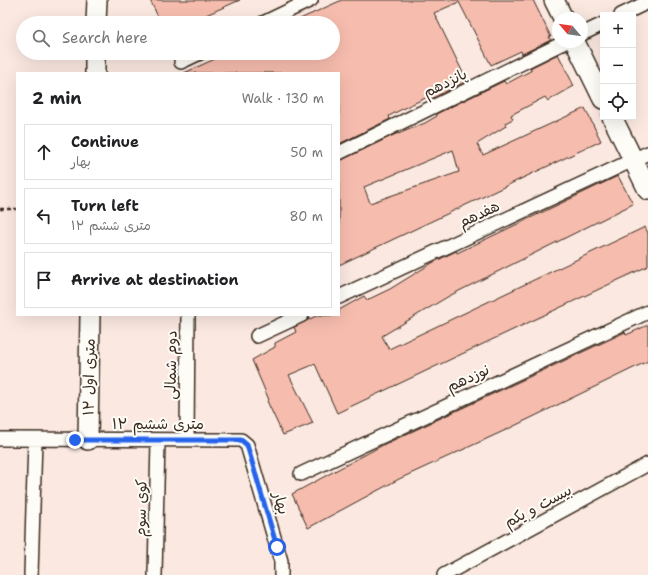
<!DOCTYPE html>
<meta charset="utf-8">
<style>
:root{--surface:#fff;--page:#f6f6f6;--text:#202124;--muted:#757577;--line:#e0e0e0}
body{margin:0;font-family:"Shantell Sans","Playpen Sans Arabic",sans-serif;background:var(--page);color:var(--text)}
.controls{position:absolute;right:12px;top:12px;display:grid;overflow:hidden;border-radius:0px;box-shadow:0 4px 16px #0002}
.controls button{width:36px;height:36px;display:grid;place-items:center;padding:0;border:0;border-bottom:1px solid var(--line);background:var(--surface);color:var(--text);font:20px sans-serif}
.compass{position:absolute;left:552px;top:12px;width:36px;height:36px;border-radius:50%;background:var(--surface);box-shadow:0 4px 16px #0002;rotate:299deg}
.stop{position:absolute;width:12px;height:12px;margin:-9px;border:3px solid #2563eb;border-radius:50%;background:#fff}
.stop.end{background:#2563eb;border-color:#fff;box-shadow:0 1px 4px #0008}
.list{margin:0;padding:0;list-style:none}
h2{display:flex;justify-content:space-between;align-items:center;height:52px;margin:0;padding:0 16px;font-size:17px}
h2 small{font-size:13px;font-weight:400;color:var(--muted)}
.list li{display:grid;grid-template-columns:26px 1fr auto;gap:12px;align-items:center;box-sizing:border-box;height:56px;margin:0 8px 8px;padding:0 8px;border:1px solid var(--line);border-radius:0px}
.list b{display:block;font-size:15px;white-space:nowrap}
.list p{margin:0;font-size:13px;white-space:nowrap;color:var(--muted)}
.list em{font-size:13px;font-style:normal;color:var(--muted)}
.icon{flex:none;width:22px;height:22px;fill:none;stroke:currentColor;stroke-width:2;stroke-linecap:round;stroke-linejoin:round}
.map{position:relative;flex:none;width:648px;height:575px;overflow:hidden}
.search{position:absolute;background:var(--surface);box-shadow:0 4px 16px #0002;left:16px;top:16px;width:324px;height:44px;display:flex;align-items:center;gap:10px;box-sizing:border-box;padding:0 14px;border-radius:22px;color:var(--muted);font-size:15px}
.panel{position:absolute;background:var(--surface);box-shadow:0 4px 16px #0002;left:16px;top:72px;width:324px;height:244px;border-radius:0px}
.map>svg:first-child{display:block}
</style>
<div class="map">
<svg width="648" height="575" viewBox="0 0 648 575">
<rect width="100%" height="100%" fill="#fbe9e1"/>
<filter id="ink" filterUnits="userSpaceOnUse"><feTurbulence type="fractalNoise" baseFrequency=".025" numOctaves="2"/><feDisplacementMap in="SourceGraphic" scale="8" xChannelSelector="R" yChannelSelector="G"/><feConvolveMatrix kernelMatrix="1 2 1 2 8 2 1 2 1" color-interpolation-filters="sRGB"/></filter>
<g filter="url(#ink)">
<path fill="#f6bdae" stroke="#3b2a1e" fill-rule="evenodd" d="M150,0H240L188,23H161Z
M342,0H533L551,37H549L551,40L522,54L521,51L491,65L459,2L434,13L467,81L431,99L430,96L408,106L389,116L390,119L339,144V73H184L228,53H333V23H291Z
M558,54L574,86L548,101L545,97L511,115L513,119L505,123L506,126L477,144L483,155L585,108L601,141L339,265V161L398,133V134L425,123L437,116L436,114L504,81L506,84L532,70L530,68ZM453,150L459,172L370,203L364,187Z
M618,176L633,204L449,296L382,336L389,349L645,227L648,233V266L337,413L315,364L289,375L313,423L283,435L267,401L269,400L252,360L275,347V343L296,332L294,327L316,316L339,315V310L364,296L367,300L390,289L432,263L456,251L457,253Z
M648,325V361L508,429L399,479L308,528L292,494L383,445L617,336L625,332L626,335Z"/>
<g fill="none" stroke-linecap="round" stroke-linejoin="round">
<defs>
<path id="street" d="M621,15L648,2
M263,23L311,0
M582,34L603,24
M181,62L200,53
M339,153L565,42
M339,297L648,153
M257,336L302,315
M0,439L241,440L247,445L281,561V575
M187,440L188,315
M301,474L648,312
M31,575L35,440
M155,575L158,441
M444,575L648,464"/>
<path id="secondary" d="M554,0L563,18
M96,23L97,0
M575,42L603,99
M95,73V53
M612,117L648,190
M88,440L90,315"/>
</defs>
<use href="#street" stroke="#3b2a1e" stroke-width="16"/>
<use href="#secondary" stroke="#3b2a1e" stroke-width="22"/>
<path stroke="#3b2a1e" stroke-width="2.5" stroke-dasharray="4 3" stroke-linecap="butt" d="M0,209H17"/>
<use href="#street" stroke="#fdfcf7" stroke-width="13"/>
<use href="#secondary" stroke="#fdfcf7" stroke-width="19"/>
</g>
</g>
<g fill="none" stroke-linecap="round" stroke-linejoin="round" filter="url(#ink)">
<path stroke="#2563eb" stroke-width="5" d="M75,440H241L247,445L277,547"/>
</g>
<g text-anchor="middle" stroke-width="4" stroke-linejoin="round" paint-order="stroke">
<g font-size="15" fill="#3b2a1e" stroke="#fdfcf7">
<text transform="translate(445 83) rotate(-26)" y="5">پانزدهم</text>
<text transform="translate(479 214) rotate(-25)" y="5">هفدهم</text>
<text transform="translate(171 365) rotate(-89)" y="5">دوم شمالی</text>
<text transform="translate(89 377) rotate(-89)" y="5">۱۲ متری اول</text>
<text transform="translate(468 378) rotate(-25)" y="5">نوزدهم</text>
<text x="158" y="429">۱۲ متری ششم</text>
<text transform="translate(281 503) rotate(74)" y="5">بهار</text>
<text transform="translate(538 506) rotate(-28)" y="5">بیست و یکم</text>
<text transform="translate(141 508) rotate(-89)" y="5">کوی سوم</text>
</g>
</g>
</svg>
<div class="controls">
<button>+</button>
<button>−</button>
<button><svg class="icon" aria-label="locate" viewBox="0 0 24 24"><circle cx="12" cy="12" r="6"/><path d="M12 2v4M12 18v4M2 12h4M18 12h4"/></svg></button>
</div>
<svg class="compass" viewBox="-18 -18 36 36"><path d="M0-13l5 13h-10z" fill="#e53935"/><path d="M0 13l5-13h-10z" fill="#757577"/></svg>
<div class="stop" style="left:277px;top:547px"></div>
<div class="stop end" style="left:75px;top:440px"></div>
<div class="search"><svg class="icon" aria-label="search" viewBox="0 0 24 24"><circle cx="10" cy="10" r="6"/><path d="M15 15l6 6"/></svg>Search here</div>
<section class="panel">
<h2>2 min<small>Walk · 130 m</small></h2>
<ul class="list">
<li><svg class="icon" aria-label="ahead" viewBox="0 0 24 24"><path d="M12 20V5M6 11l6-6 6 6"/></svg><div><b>Continue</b><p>بهار</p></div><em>50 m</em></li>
<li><svg class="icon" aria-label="left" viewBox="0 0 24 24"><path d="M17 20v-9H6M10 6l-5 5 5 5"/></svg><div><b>Turn left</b><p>۱۲ متری ششم</p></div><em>80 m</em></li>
<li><svg class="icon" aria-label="arrive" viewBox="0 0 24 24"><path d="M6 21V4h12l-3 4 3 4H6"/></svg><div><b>Arrive at destination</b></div></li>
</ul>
</section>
</div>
